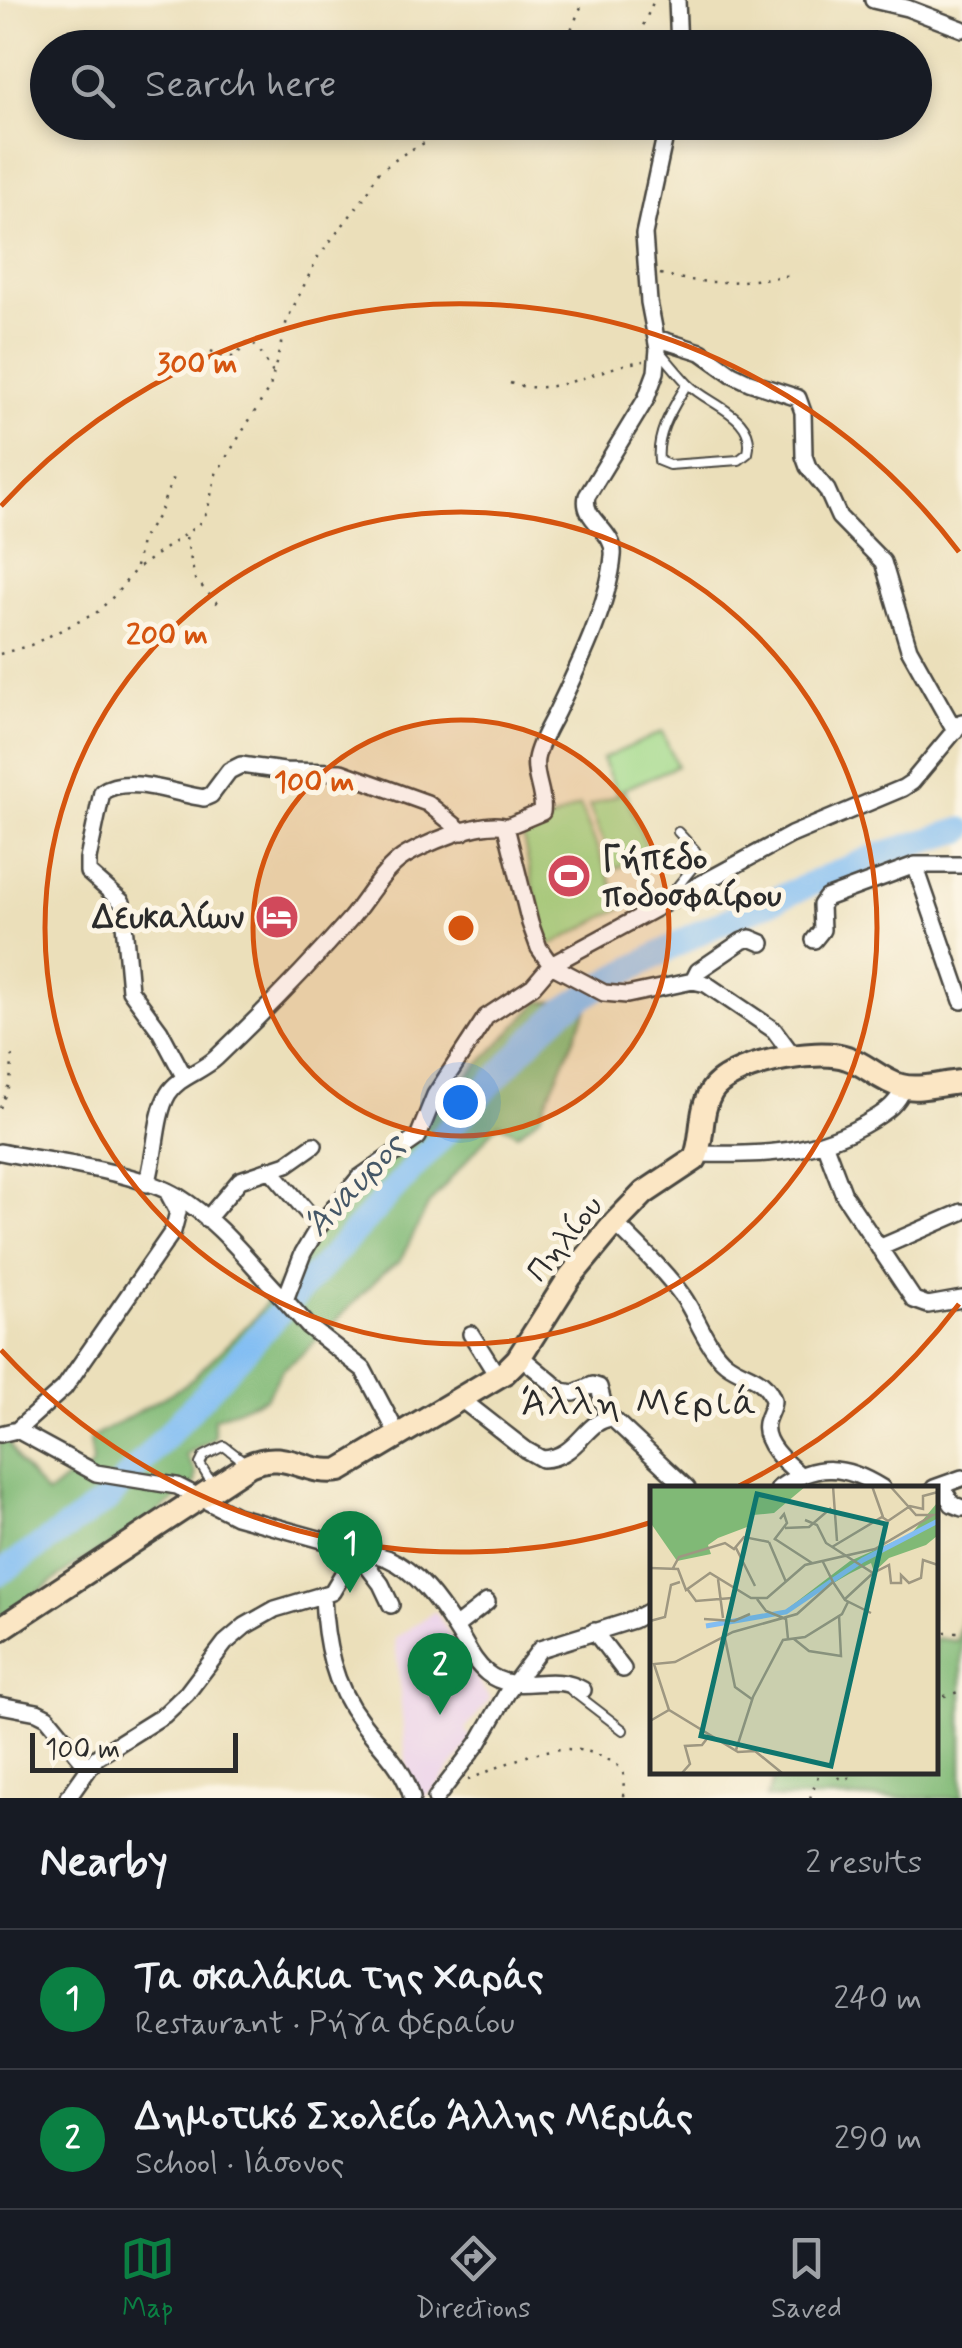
<!DOCTYPE html>
<meta charset="utf-8">
<style>
:root{--surface:#171b24;--page:#20242c;--text:#f1f3f6;--muted:#9ea1a6;--line:#363941;--accent:#0b8043}
body{margin:0;font-family:Mynerve,sans-serif;background:var(--page);color:var(--text)}
.scale{position:absolute;left:30px;bottom:25px;width:208px;box-sizing:border-box;padding-left:10px;border:5px solid #2b2b2b;border-top:0;font-size:28px;line-height:35px;white-space:nowrap;color:#2b2b2b;-webkit-text-stroke:8px #fcf5e5;paint-order:stroke}
.you{position:absolute;left:460px;top:1102px;width:35px;height:35px;margin:-25px;border:8px solid #fff;border-radius:50%;background:#1a73e8;box-shadow:0 0 0 15px #1a73e833}
.badge{display:grid;place-items:center;width:65px;height:65px;border-radius:50%;background:var(--accent);color:#fff;font-size:32px;font-weight:700}
.pin{position:absolute;translate:-50% -82px;filter:drop-shadow(0 2px 5px #0008)}
.pin::after{content:'';position:absolute;top:52px;width:35px;height:30px;background:inherit;clip-path:polygon(0 0,100% 0,50% 100%)}
.list{margin:0;padding:0;list-style:none}
h2{display:flex;justify-content:space-between;align-items:center;height:130px;margin:0;padding:0 40px;font-size:42px}
h2 small{font-size:32px;font-weight:400;color:var(--muted)}
.list li{display:grid;grid-template-columns:65px 1fr auto;gap:30px;align-items:center;box-sizing:border-box;height:140px;padding:0 40px;border-top:2px solid var(--line)}
.list b{display:block;font-size:38px;white-space:nowrap}
.list p{margin:0;font-size:32px;white-space:nowrap;color:var(--muted)}
.list em{font-size:32px;font-style:normal;color:var(--muted)}
.icon{flex:none;width:55px;height:55px;fill:none;stroke:currentColor;stroke-width:2;stroke-linecap:round;stroke-linejoin:round}
.map{position:relative;flex:none;width:962px;height:1798px;overflow:hidden}
.search{position:absolute;background:var(--surface);box-shadow:0 5px 15px #0003;left:30px;right:30px;top:30px;height:110px;display:flex;align-items:center;gap:25px;box-sizing:border-box;padding:0 35px;border-radius:55px;color:var(--muted);font-size:38px}
.sheet{height:410px;background:var(--surface)}
nav{display:flex;justify-content:space-around;align-items:center;box-sizing:border-box;height:140px;border-top:2px solid var(--line);background:var(--surface);font-size:28px;color:var(--muted)}
nav a{display:grid;justify-items:center;gap:5px}
nav .on{color:var(--accent)}
.map>svg:first-child{display:block}
</style>
<div class="map">
<svg width="962" height="1798" viewBox="0 0 962 1798">
<rect width="100%" height="100%" fill="#fcf5e5"/>
<filter id="ink" filterUnits="userSpaceOnUse"><feTurbulence type="fractalNoise" baseFrequency=".01" numOctaves="2"/><feDisplacementMap in="SourceGraphic" scale="20" xChannelSelector="R" yChannelSelector="G"/><feConvolveMatrix kernelMatrix="1 2 1 2 8 2 1 2 1" color-interpolation-filters="sRGB"/></filter>
<filter id="wash" filterUnits="userSpaceOnUse"><feTurbulence type="fractalNoise" baseFrequency=".0048" numOctaves="4" result="noise"/><feDisplacementMap in="SourceGraphic" scale="40" xChannelSelector="R" yChannelSelector="G"/><feGaussianBlur stdDeviation="2.25" result="paint"/><feColorMatrix in="noise" values="0 0 0 0 0 0 0 0 0 0 0 0 0 0 0 0 0 1.4 0 .05"/><feComposite in="paint" operator="in"/></filter>
<g filter="url(#wash)">
<rect width="100%" height="100%" fill="#ebdfba"/>
<path fill="#ebd1eb" d="M435,1611L490,1699L465,1730L472,1740L433,1792L421,1798L409,1776L406,1761L395,1638Z"/>
<path fill="#a1d98a" stroke="#66825a" stroke-width="2.5" d="M662,732L677,766L617,792L602,759Z
M625,792L650,855L614,869L589,806Z
M580,806L622,908L551,945L545,942L523,838L526,832Z"/>
<path fill="#80b976" stroke="#567250" stroke-width="2.5" d="M591,1000L540,1116L517,1134L499,1123L429,1204L400,1261L383,1273L305,1352L282,1370L266,1398L214,1418V1438L186,1455L196,1473L195,1484L124,1538L77,1564L0,1620V1442L7,1439L19,1462L47,1495L74,1473L85,1474L92,1465L90,1439L185,1385L255,1318L314,1236L539,1002Z
M962,1616V1798H766L777,1771L934,1770L935,1638L957,1641Z"/>
<g fill="none" stroke-linecap="round" stroke-linejoin="round">
<path stroke="#81bdf3" stroke-width="25" d="M0,1573L106,1501L533,1038L562,1011L604,984L700,932L876,856L962,830"/>
</g>
</g>
<g filter="url(#ink)">
<g fill="none" stroke-linecap="round" stroke-linejoin="round">
<defs>
<path id="lane" d="M661,353C670,363 679,375 688,384C709,405 757,416 748,453L739,460L669,465L659,461C656,432 673,408 687,384
M672,893L699,860L695,850L678,832
M214,1487L200,1464L204,1456L224,1446L245,1462
M571,1690L623,1730"/>
<path id="street" d="M677,0L679,48
M873,0L907,8L962,29
M656,338L701,352L732,374L749,382L798,398L803,412L804,456L808,467L827,490L839,517L883,562L909,649L955,731
M506,827L530,923L539,948L551,965L604,993L627,995L693,981L706,984L774,1030L794,1057
M915,865L962,1001
M814,940L822,930L821,905L826,898L915,865H962
M693,981L698,971L742,941L750,938L762,943
M185,1078L160,1031L130,990L122,902L88,872V859L102,792C128,774 175,794 204,798L211,795L229,771L241,765L284,771L341,772L427,803L463,832
M825,1145L844,1195L914,1300L928,1305L962,1299
M0,1152C51,1162 137,1171 179,1197C220,1222 252,1266 285,1300
M698,1154C763,1155 815,1155 872,1120C887,1111 898,1103 904,1087
M270,1169L319,1226
M147,1184C156,1157 155,1116 168,1094C178,1077 201,1072 216,1058C262,1014 308,967 350,919C366,900 379,876 399,860C417,846 487,817 506,827L542,812C545,794 533,776 536,759C539,742 551,724 558,709C579,665 609,604 613,556C616,530 581,521 587,496L646,399L656,372L658,349L649,302L644,234L668,122
M207,1219L240,1180L287,1164L314,1145
M615,1223C639,1247 664,1270 684,1298C697,1317 707,1348 726,1363C744,1377 764,1375 773,1400C773,1409 768,1414 766,1423C762,1444 787,1464 801,1476
M879,1248L962,1212
M471,1334L498,1377
M520,1356L562,1391L574,1393L593,1385L599,1387L607,1417
M462,1400L526,1450L542,1459C579,1458 584,1420 612,1418L687,1488
M17,1430L64,1388L173,1231L178,1212L168,1193
M0,1434L17,1430L96,1473L177,1486L236,1516L387,1558C417,1571 439,1602 456,1629C466,1644 473,1662 487,1673C515,1696 552,1671 583,1690
M399,1437L363,1369L308,1326L285,1300L303,1253L319,1226L359,1178L418,1137L435,1095L486,1017L533,986L551,965L791,835L903,788L912,782L962,722
M942,1486L952,1504L962,1508
M779,1488C816,1462 846,1465 882,1488
M934,1488L962,1478
M355,1550L381,1584L391,1605
M323,1597C325,1642 333,1685 361,1721C380,1747 404,1766 412,1798
M455,1627L487,1602
M594,1631L623,1669
M0,1705L37,1712L47,1717L88,1767
M68,1798L97,1757L164,1715L187,1693L225,1643L245,1626L275,1609L332,1592L344,1572V1546
M436,1798L479,1742L507,1693L540,1649L633,1620L652,1610"/>
<path id="secondary" d="M0,1629L249,1465C287,1448 305,1476 340,1470L505,1372L518,1359L570,1277L615,1223L644,1193L695,1159C704,1138 699,1112 711,1092C727,1064 817,1047 847,1058C866,1064 881,1081 901,1086C920,1091 942,1083 962,1082"/>
</defs>
<use href="#lane" stroke="#484640" stroke-width="12"/>
<use href="#street" stroke="#484640" stroke-width="20"/>
<use href="#secondary" stroke="#484640" stroke-width="28"/>
<path stroke="#484640" stroke-width="2.5" stroke-dasharray="2.5 8" stroke-linecap="butt" d="M640,46L643,26L654,0
M563,48L584,0
M635,122L649,134
M660,274C711,287 741,282 792,275
M211,351L221,356L235,357L248,341L257,347L273,373
M510,383C556,399 599,366 644,361
M186,537L195,579L219,605
M136,567L141,541L159,514L173,477
M0,654L31,645L96,613L115,595L135,570L198,525L207,512L216,474L270,387L287,320L318,257L367,194L377,173L408,151L467,122
M0,1108L10,1082L13,1053
M934,1632H962
M934,1699L962,1691
M831,1770L837,1777L846,1780L857,1770
M468,1780C519,1759 569,1729 621,1768L624,1776L623,1798
M810,1798L820,1770"/>
<use href="#lane" stroke="#fff" stroke-width="8"/>
<use href="#street" stroke="#fff" stroke-width="15"/>
<use href="#secondary" stroke="#fbe6c4" stroke-width="22"/>
</g>
</g>
<circle cx="461" cy="928" r="208" fill="#d5540f" fill-opacity=".12"/>
<g fill="none" stroke="#d5540f" stroke-width="5">
<circle cx="461" cy="928" r="208"/>
<circle cx="461" cy="928" r="416"/>
<path d="M959 1304A624 624 0 0 1 739 1486M649 1523A624 624 0 0 1 1 1350M1 506A624 624 0 0 1 959 552"/>
</g>
<defs>
<symbol id="stadium-disc" viewBox="-11 -11 22 22"><circle r="9.5" fill="#d1495b" stroke="#fcf5e5"/><path d="M0-5a6.5 5 0 1 0 0 10a6.5 5 0 1 0 0-10ZM-3.5-1.8h7v3.6h-7Z" fill="#fff"/></symbol>
<symbol id="hotel-disc" viewBox="-11 -11 22 22"><circle r="9.5" fill="#d1495b" stroke="#fcf5e5"/><path d="M-6-4.5h1.5V1H6V5H4.5V3h-9V5H-6ZM-4 0a1.8 1.8 0 1 1 3.6 0ZM.5 0V-2.5h3Q6-2.5 6 0Z" fill="#fff"/></symbol>
</defs>
<g fill-rule="evenodd">
<use href="#stadium-disc" x="544" y="851" width="50" height="50"/>
<use href="#hotel-disc" x="252" y="892" width="50" height="50"/>
</g>
<g text-anchor="middle" stroke-width="10" stroke-linejoin="round" paint-order="stroke">
<g font-size="32" font-weight="bold" fill="#2b2b2b" stroke="#fcf5e5" text-anchor="start">
<text x="602" y="869">Γήπεδο<tspan x="602" dy="37">ποδοσφαίρου</tspan></text>
<text x="244" y="928" text-anchor="end">Δευκαλίων</text>
</g>
<g font-size="32" fill="#2b2b2b" stroke="#fcf5e5">
<text transform="translate(564 1238) rotate(-51)" y="11">Πηλίου</text>
</g>
<g font-size="35" font-style="italic" fill="#455767" stroke="#fcf5e5">
<text transform="translate(354 1184) rotate(-47)" y="12">Άναυρος</text>
</g>
<g font-size="38" letter-spacing="2.5" fill="#2b2b2b" stroke="#fcf5e5">
<text x="640" y="1415">Άλλη Μεριά</text>
</g>
</g>
<g transform="translate(650 1486)">
<rect width="288" height="288" fill="#ebdfba"/>
<path d="M1,0H156L124,27L103,29L97,41L68,52L58,59L61,68L27,75L2,39ZM287,17V50L276,59L239,72L224,86L221,77L199,88L132,127L200,75L261,48Z" fill="#80b976"/>
<path fill="none" stroke="#81bdf3" stroke-width="5" d="M56,140L136,126L213,74L288,35"/>
<path fill="none" stroke="#9e9781" stroke-width="2.5" d="M183,0L187,55M222,0L233,31M155,34L167,39L176,57L223,87L239,79L241,97H251V89L259,97L271,92L273,74L288,79M135,42L159,41L181,22M125,53L162,77M124,54L137,37L134,28L130,33M119,56L136,96M182,61L232,31L238,35L260,20L273,23V10L288,6M86,62L105,100M0,82L28,83L36,104L60,87L101,112H117L155,79L225,63L283,29H266L240,0M23,82L29,71L75,57L84,63L94,51L119,56M68,93L73,132M183,96L195,114L221,127M38,104L46,115L82,112M107,113L116,125L136,133L138,153M195,113L223,87M54,133L84,135L100,128M0,135L15,131L21,99L30,96M75,152L85,201L103,214M144,153L159,165L191,170L189,129M19,224L4,178L25,176L83,146L147,128L183,96L172,74M0,235L19,224L88,266L105,265L132,287M86,264L103,211L133,154L155,151L192,128L198,116M32,287L40,278L35,260L52,259L59,250"/>
<path fill="#0f766e" fill-opacity="0.15" stroke="#0f766e" stroke-width="5" d="M107,8L236,38L181,280L51,250Z"/>
<rect width="288" height="288" fill="none" stroke="#2b2b2b" stroke-width="5"/>
</g>
<circle cx="461" cy="928" r="15" fill="#d5540f" stroke="#fcf5e5" stroke-width="5"/>
<g font-size="30" text-anchor="middle" font-weight="bold" fill="#d5540f" stroke="#fcf5e5" stroke-width="10" stroke-linejoin="round" paint-order="stroke">
<text x="197" y="373">300 m</text>
<text x="167" y="644">200 m</text>
<text x="314" y="791">100 m</text>
</g>
</svg>
<div class="scale">100 m</div>
<div class="you"></div>
<div class="pin badge" style="left:350px;top:1593px">1</div>
<div class="pin badge" style="left:440px;top:1715px">2</div>
<div class="search"><svg class="icon" aria-label="search" viewBox="0 0 24 24"><circle cx="10" cy="10" r="6"/><path d="M15 15l6 6"/></svg>Search here</div>
</div>
<section class="sheet">
<h2>Nearby<small>2 results</small></h2>
<ul class="list">
<li><span class="badge">1</span><div><b>Τα σκαλάκια της Χαράς</b><p>Restaurant · Ρήγα Φεραίου</p></div><em>240 m</em></li>
<li><span class="badge">2</span><div><b>Δημοτικό Σχολείο Άλλης Μεριάς</b><p>School · Ιάσονος</p></div><em>290 m</em></li>
</ul>
</section>
<nav>
<a class="on"><svg class="icon" aria-label="map" viewBox="0 0 24 24"><path d="M3 6l6-2 6 2 6-2v14l-6 2-6-2-6 2zM9 4v14M15 6v14"/></svg>Map</a>
<a><svg class="icon" aria-label="directions" viewBox="0 0 24 24"><path d="M12 3l9 9-9 9-9-9zM9 14v-3h6M13 9l2 2-2 2"/></svg>Directions</a>
<a><svg class="icon" aria-label="saved" viewBox="0 0 24 24"><path d="M7 4h10v16l-5-4-5 4z"/></svg>Saved</a>
</nav>
